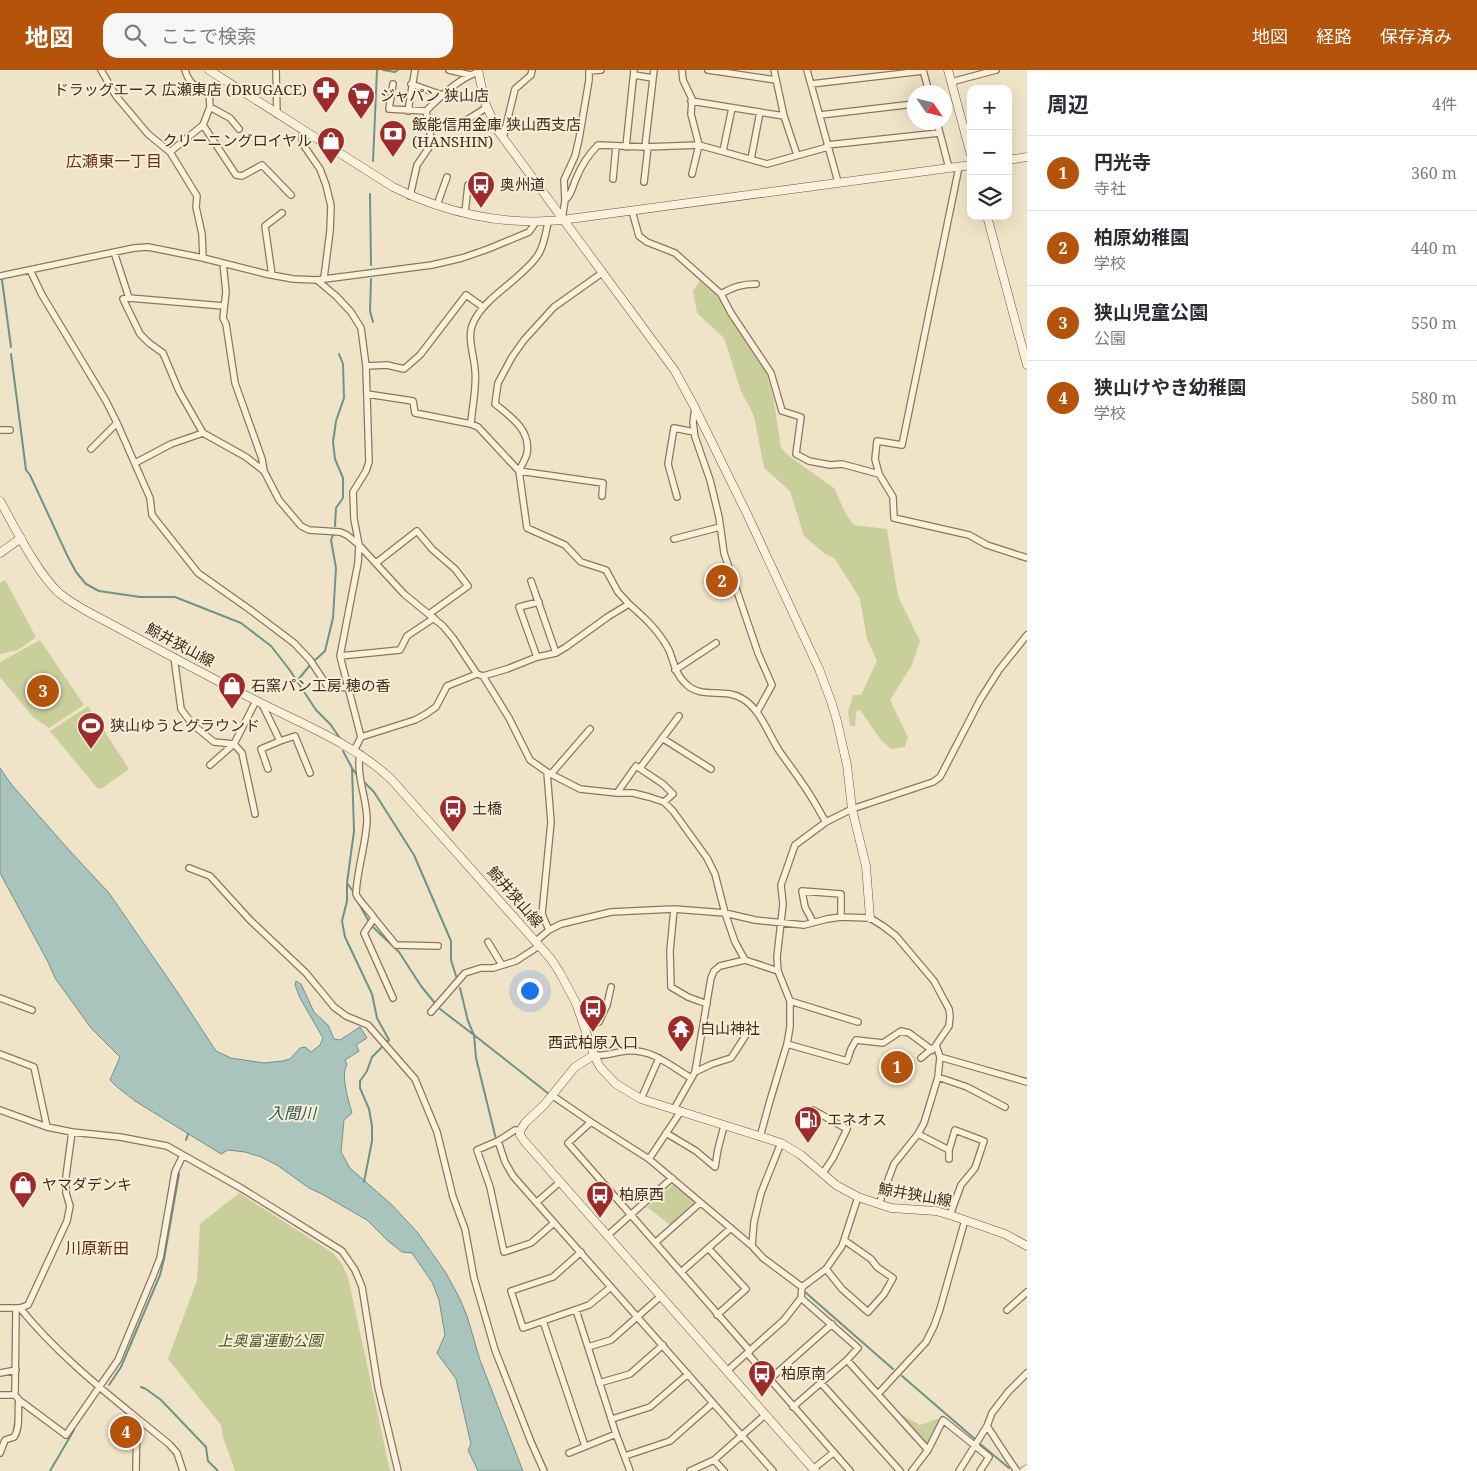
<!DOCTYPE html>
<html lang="ja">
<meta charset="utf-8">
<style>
:root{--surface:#fff;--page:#f7f7f7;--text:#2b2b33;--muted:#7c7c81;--line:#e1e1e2;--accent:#b45309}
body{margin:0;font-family:"Noto Serif","Noto Sans JP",serif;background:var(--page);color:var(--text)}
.controls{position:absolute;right:15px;top:15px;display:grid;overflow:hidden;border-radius:10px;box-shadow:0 5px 20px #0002}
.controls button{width:45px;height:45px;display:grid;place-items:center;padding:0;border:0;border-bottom:1px solid var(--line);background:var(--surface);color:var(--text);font:25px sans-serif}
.compass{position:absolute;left:907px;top:15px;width:45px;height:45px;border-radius:50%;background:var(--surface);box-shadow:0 5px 20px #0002;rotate:125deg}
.you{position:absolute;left:529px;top:920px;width:18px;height:18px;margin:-12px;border:4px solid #fff;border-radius:50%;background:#1a73e8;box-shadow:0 0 0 8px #1a73e833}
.badge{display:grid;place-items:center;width:32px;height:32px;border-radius:50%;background:var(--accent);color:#fff;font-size:16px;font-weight:700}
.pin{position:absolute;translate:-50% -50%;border:2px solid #fff;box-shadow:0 1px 5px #0006}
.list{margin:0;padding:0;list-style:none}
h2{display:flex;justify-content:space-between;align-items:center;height:65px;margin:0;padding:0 20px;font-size:21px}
h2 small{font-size:16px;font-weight:400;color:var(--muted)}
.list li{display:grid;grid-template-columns:32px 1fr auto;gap:15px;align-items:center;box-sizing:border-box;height:75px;padding:0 20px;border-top:1px solid var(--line)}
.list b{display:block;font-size:19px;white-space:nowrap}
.list p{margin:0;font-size:16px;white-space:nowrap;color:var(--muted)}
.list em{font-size:16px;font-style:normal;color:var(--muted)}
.icon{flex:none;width:28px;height:28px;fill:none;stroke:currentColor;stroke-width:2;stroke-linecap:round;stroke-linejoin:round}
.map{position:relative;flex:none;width:1027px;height:1401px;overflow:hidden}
header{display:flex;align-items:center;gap:30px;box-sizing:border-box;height:70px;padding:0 25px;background:var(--accent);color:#fff}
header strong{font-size:24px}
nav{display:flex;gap:28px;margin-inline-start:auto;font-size:18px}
.search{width:350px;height:45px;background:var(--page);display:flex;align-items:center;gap:12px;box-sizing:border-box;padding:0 18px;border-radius:15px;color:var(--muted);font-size:19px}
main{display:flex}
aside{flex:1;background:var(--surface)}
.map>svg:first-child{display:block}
</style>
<header>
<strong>地図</strong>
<div class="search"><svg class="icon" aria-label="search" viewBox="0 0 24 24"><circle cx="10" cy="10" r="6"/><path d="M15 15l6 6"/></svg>ここで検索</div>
<nav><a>地図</a><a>経路</a><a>保存済み</a></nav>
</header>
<main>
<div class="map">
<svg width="1027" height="1401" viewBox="0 0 1027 1401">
<rect width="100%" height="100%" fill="#f0e4c8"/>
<path fill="#c9cf9b" d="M700,211L718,227L766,302L773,325L781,378L789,386L834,418L846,444L854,455L887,459L898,526L920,571L912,595L890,630L908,667L905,677L891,679L881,670L860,640L856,642L855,657L850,655L848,642L853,625H861L877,591L867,569L860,529L835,489L825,484L804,466L790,421L764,398L754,346L741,321L724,268L697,243L693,221Z
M5,510L36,567L18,580L0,584V513Z
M40,570L84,635L49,658L33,647L0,607V592Z
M88,636L129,699L101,719L97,718L50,661Z
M674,1114L696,1133L670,1155L647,1137Z
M239,1123L333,1183L342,1194L348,1207L390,1401H235L223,1367L221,1355L168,1289L197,1210L200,1154Z
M899,1343L920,1355L943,1347L928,1373H924Z"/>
<path fill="#a9c4bc" stroke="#6f938a" d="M0,698L11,714L69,780L109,823L178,923L216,981L231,988L264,993L283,991L290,989L300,978L305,977L311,982L320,975L323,968L300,928L295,915L296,911L301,914L314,942L328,955L334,969L340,970L360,957L367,968L356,975L359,981L345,990L347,995C340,1004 349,1032 352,1043L344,1050L341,1082L350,1098L392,1135L418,1163L446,1203L460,1229L467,1246L480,1290L523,1401H478L468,1380L471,1374L456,1309L437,1283L445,1265L439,1230L432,1212L412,1183L402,1182L388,1171L367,1150L320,1123L309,1118L277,1095L261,1087L245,1082L228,1080L221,1084L135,1031L116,1016L110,1010L120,987L91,958L55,908L48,892L0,803Z"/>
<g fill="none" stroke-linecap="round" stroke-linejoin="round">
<path stroke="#6f938a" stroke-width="2" d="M383,0L395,2L398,0
M373,91L377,0
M370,124L371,195
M371,209L370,241L373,252
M2,210L11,277
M11,284L26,400L30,405L67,485L76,502L86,514L99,521L140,527H175L241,553L271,576L289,599L316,640L331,655L341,670
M335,456L336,438L343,428V408L335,389L333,372L336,351L344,328L343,294L339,284
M313,592L325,581L333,548L336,498L331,470L333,465
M297,611L311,594
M343,681L352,698L357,705
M352,698L354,761L347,813V831L342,851L345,867L372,924L377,948L389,970L372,987L367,1001L360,1011V1018L369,1039L372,1056V1071L364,1112
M363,711L374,722L414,785L451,871V890L456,906
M347,813L355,824
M357,830L369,852
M372,856L399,882L421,916L434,932
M460,918L468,951L474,965L476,988L496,1069
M440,939L474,965L549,1024
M186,1070L188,1064
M805,1222L893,1299
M902,1306L976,1370
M109,1315L121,1297L160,1205L164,1189L179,1104
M141,1317L146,1319L161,1330L206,1377L208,1391L218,1401
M979,1373L1009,1398
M50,1401L74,1360"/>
<defs>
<path id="street" d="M101,0L116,26L148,64L170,82L197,126L196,137L202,164L203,188
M185,0C189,14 196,17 209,23L210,37
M276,0L277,44
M449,0L470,5
M682,0L683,10L692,29L691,44L699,75L692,104
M708,0L776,10
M774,0L784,46L797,85
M807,0L838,112
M923,0L929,22
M634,5L653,8
M951,12L996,0
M393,14L389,39L426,41
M411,14L442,25
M811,14L923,1
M691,31L784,46
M408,41L415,0
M820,45L914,34
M937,52L949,98
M203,55L236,105L242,106L262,95L291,125
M454,58L486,38
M303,61L302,73L320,99L326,115L331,136L330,161L324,208
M503,68L515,19L531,5L532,0
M827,75L939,63
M626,77L634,0
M645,77L654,0
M723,81L732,38
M170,82L203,55L210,37L230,48L239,59
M751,89L760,42
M613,109L616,76
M644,112L648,77
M410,126L417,95L430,76L431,69L426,41C440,27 458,9 478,2
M565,130C572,125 572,117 576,109C581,96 588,85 598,75L645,77L699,75L767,94L828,77
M437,135L447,107
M632,141L639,166L647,172L675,183L721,224C733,217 742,214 756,214
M465,143L468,115
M562,150L565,130L564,110L575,86L579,69L589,10V1L601,0
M114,182L129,228
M223,193L226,222L223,248L226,254L235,313L262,389L264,401L279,430L301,456L309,460L340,462L347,465L359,475L404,524L443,556L453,568L477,604
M30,200L42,225L106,331L117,353L150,428L152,445L198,503L249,539L294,573L310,590L328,617L336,618L348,617
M602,203L554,237L524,270L512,287L498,313L495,334C510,346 531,360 527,383C526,389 521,396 519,401L603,413L602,426
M272,205L265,156L282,143
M0,206L134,178L148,177L203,188L266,204L293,209L317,210L432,195L462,188L488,179L529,162L536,152
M317,210L336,226L351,242L361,258L366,296L369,392L366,401L353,422L354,449L359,475L358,493L340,586L361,667L354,681
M721,224L731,243L771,303L782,341L801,347L796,384L809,391L830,395L842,394L879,404L875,389L877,371L902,375L959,97
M224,236L129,228L123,229L140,264L149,273L163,283L179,321L203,363L246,387L264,401
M366,296L387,295L404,299L420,285L466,225L483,237
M367,324L413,331L415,343L471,354L478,357L519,401L527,458L565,475L581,492L606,500L618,522L629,534
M695,338L693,352L695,367L710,410L719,447L724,483L758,583L772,615L757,642
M471,354C472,337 477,317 475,300C474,284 466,266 474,251C487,225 521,210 538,185C544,176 546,162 548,152
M0,360H10
M91,379L117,353
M135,393L171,374L203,363
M879,404L893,427L894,448L969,465L987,475L1027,488
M677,427L668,394L674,358L694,362
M674,469L720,457
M376,493L417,461L432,479L455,499L468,516L429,544
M531,511L556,583
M340,586L400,580L407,566L434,548
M174,587L181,639L192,654L214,672L234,674L242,683L255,744
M537,587L519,537L539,532
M675,600L716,573
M483,606L509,648L530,690L547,702L580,719L617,723H633L649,727L664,732L673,741L707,788L715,804L725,843L735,872L745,890
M262,634L280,671L261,679L268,699
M361,667L415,650L426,644L436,637L447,616L477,604L483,606L507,599L537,587L556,583L566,577L609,546L629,534C645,548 659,561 669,580C674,592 675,604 686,614C702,630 725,617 743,629C761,640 768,664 780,682C787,692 795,702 802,713C811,725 818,739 826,752
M662,668L711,699
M280,671L295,666L310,703
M360,684C356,707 367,728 367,750C366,775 357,799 356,824C358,830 370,841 374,848L364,863L393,928
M210,695L234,674L256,631
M640,698L679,646
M547,702L551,752L542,844L549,860
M551,704L590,659
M617,723L636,696L663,714L673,724L664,732
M189,798L210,806L250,850L306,903L334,937L346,946L368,955L415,1009L437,1062L453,1127L465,1159L474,1208L495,1280L531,1372L544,1401
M674,839L670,881L671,917L688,927L707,934
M374,848L396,875L438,876
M813,852L805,837L802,821L841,824V847
M488,872L502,895
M535,872L549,860L561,854L611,842L674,839L725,843L755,850L804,855L827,849L841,847L870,848L883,856L896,866L934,911L943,928L949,939L950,946L949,956L936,975L940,987L938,1007L924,1053L918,1064L894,1094L879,1134
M0,928L32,940
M790,931L858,952
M431,942L465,903L481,898H493L516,891L539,876
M585,957L599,952L607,935L611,917
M787,974L847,991L851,979L856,970L883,973L901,961L909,963L932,980
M0,984L34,997L47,1057
M594,985C605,987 615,982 626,981C653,979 669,995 691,1008
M940,987L1027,1012
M921,988L933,978
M695,1002L712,994L731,988L748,962
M938,1007L967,1017L1005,1037
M553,1026L591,1052
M641,1029L659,988
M674,1039L695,1002L711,908L714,901L720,896L745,890L778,901
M0,1040L47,1057L72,1062L120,1067L167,1076L241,1118L342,1181L355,1200L362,1217L378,1317L398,1401
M813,1040L847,1059L833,1088L823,1103
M520,1061L515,1060L498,1071L477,1080L490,1117L504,1182L531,1173L554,1153
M666,1063L696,1081L715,1097L718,1079L724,1056
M918,1064L949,1080
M760,1067L769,1034L787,974L790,957V931L778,901L777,887L783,834L781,815L795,775L826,752L852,739L933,712L940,707L980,630L999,600L1027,565
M498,1071L505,1092L513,1106L773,1401
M781,1073L761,1123L754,1152L752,1176L763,1188L802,1217
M649,1089L681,1041
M949,1089V1080L955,1060L984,1071L975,1098L961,1115L950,1145
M537,1132L560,1112
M608,1165L672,1108
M656,1172L700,1133
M708,1178L746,1219L717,1245
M581,1182L553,1207L511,1221L523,1258L589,1235L611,1217
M826,1199L842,1219L868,1242L884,1224L893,1208L877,1197L871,1189L844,1170
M681,1202L731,1158
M0,1238H20L28,1235L67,1151L70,1136L66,1123V1106L72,1062
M20,1238C54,1280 95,1314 137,1348L136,1401
M576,1240L616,1364L630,1401
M1007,1240L1027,1222
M543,1251L585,1376
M588,1277L611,1270L661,1226
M750,1281L568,1073L591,1052L649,1089L752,1176
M747,1283L850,1401
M847,1290L928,1380
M727,1301L784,1250L801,1228L802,1217L826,1199L842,1176L858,1127
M0,1303L16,1300
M769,1310L832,1254
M599,1313L630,1304L663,1275
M821,1313L900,1401
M878,1324L926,1272L934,1256L940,1239L965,1150
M0,1325H15
M19,1330L66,1365L118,1290L153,1206L160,1188L175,1102L183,1085
M793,1337L847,1290L858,1278L801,1228
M137,1348L169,1374L177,1383L183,1401
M612,1349L650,1337L688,1304
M987,1356C997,1371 1006,1386 1017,1401
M0,1383L5,1370L14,1367C21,1357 17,1342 19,1330L15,1325L16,1238
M569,1383L616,1364
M625,1386L670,1371L713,1333
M714,1390L724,1401
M813,1399L833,1383
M690,1401L714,1390L765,1345
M912,1401L928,1380L943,1350L989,1387L980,1401
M959,1401L987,1356L992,1343L1008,1322L1027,1303"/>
<path id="secondary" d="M209,0L393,117C445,143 504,156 562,150L971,95
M478,0L485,33L498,61L675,301L695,338L748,446L819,599L831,631L837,651L847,695L852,739L866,796L870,848
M948,0L971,85
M1008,90L1027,87
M987,146L1027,295
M0,431C16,459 36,501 59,523C69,531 81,538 92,544C147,573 201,603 257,631C302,654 354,674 391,709L551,889L560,903L576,933L594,985L600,997L616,1014L641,1029L781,1073L801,1085L836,1115L858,1127L891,1138L936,1141L950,1145L1005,1164L1027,1176
M0,483L21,468
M594,985L575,997L545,1034L525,1053L520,1061V1065L525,1072L815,1401
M1024,1401L1027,1399"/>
</defs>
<use href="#street" stroke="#8d765c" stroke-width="8"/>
<use href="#secondary" stroke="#6f573f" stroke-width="9"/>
<use href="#street" stroke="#faf1dc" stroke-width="5.5"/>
<use href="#secondary" stroke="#faf1dc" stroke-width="8"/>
</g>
<defs>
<symbol id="pharmacy-pin" viewBox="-11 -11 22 30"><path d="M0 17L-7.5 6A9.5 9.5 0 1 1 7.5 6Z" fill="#9e2a2b" stroke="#f7eed8"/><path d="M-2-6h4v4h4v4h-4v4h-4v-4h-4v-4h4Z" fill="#fff"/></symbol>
<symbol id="supermarket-pin" viewBox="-11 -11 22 30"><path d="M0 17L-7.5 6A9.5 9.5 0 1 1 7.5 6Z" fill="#9e2a2b" stroke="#f7eed8"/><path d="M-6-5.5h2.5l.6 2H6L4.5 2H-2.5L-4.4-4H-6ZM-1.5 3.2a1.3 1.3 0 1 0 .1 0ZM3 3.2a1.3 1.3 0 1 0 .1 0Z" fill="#fff"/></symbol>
<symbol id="bank-pin" viewBox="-11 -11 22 30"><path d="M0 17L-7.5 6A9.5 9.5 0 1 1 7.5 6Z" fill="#9e2a2b" stroke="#f7eed8"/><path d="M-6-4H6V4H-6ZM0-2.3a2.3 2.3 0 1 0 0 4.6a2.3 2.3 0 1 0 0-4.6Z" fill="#fff"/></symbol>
<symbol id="shop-pin" viewBox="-11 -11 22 30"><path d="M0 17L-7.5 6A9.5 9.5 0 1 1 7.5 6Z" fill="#9e2a2b" stroke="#f7eed8"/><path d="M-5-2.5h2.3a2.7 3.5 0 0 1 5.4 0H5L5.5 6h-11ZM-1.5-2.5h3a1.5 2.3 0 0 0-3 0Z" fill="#fff"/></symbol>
<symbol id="bus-pin" viewBox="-11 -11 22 30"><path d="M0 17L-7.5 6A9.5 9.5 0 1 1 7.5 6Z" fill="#9e2a2b" stroke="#f7eed8"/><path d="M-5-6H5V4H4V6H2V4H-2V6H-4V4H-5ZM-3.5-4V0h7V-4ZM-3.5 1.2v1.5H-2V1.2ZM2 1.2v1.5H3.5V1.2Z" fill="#fff"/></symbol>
<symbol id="stadium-pin" viewBox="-11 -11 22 30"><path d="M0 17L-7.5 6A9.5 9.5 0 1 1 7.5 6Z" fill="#9e2a2b" stroke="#f7eed8"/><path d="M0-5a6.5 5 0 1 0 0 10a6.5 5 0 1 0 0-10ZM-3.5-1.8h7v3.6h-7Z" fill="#fff"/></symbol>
<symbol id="temple-pin" viewBox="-11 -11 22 30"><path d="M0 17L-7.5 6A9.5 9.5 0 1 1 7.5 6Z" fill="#9e2a2b" stroke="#f7eed8"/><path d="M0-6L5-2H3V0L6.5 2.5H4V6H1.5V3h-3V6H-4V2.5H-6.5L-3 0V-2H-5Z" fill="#fff"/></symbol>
<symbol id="fuel-pin" viewBox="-11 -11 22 30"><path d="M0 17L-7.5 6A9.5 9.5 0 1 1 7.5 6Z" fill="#9e2a2b" stroke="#f7eed8"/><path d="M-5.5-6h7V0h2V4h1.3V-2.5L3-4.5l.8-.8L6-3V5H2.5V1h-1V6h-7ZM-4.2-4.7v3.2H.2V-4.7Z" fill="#fff"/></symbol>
</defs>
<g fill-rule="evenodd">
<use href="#pharmacy-pin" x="310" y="4" width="32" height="43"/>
<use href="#supermarket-pin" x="345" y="10" width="32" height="43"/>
<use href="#bank-pin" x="377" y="48" width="32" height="43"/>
<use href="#shop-pin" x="315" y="55" width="32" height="43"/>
<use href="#bus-pin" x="465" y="99" width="32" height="43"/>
<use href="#shop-pin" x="216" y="600" width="32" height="43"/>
<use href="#stadium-pin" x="75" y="640" width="32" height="43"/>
<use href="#bus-pin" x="437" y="723" width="32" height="43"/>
<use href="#bus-pin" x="577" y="923" width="32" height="43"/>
<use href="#temple-pin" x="665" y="943" width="32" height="43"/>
<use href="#fuel-pin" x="792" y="1034" width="32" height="43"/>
<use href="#shop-pin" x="7" y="1099" width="32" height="43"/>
<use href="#bus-pin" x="584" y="1109" width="32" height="43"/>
<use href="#bus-pin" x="746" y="1288" width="32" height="43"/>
</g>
<g text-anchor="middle" stroke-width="4" stroke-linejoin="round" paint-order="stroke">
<g font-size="15" fill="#3d2e20" stroke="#f7eed8" text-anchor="start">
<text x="307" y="25" text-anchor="end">ドラッグエース 広瀬東店 (DRUGACE)</text>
<text x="380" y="31">ジャパン 狭山店</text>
<text x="412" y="60">飯能信用金庫 狭山西支店<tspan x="412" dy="17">(HANSHIN)</tspan></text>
<text x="312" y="76" text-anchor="end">クリーニングロイヤル</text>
<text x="500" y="120">奥州道</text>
<text x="251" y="621">石窯パン工房 穂の香</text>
<text x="110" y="661">狭山ゆうとグラウンド</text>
<text x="472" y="744">土橋</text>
<text x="700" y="964">白山神社</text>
<text x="593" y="978" text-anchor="middle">西武柏原入口</text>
<text x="827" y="1055">エネオス</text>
<text x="42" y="1120">ヤマダデンキ</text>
<text x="619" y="1130">柏原西</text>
<text x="781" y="1309">柏原南</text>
</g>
<g font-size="15" fill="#3d2e20" stroke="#f7eed8">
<text transform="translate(180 575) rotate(28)" y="5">鯨井狭山線</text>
<text transform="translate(515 827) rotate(49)" y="5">鯨井狭山線</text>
<text transform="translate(915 1125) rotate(10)" y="5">鯨井狭山線</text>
</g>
<g font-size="15" font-style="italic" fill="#4d5a26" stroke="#f7eed8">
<text x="270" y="1276">上奥富運動公園</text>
</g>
<g font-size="16" fill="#6b2e1e" stroke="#f7eed8">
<text x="114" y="97">広瀬東一丁目</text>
<text x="97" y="1184">川原新田</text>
</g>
<g font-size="16" font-style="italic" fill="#2f5d5a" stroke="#f7eed8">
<text x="292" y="1049">入間川</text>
</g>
</g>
</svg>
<div class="controls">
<button>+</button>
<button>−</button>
<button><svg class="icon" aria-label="layers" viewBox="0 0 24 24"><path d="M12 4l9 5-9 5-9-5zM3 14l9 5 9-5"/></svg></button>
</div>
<svg class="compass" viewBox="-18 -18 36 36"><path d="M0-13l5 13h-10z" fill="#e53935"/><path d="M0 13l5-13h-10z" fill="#7c7c81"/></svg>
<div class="you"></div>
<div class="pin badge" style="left:897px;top:997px">1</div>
<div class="pin badge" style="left:722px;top:511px">2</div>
<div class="pin badge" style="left:43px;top:621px">3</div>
<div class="pin badge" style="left:126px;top:1362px">4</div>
</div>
<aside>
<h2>周辺<small>4件</small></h2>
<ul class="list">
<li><span class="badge">1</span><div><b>円光寺</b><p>寺社</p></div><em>360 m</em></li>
<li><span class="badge">2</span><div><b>柏原幼稚園</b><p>学校</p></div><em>440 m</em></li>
<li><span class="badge">3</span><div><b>狭山児童公園</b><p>公園</p></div><em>550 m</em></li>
<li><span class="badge">4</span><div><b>狭山けやき幼稚園</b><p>学校</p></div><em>580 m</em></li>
</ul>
</aside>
</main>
